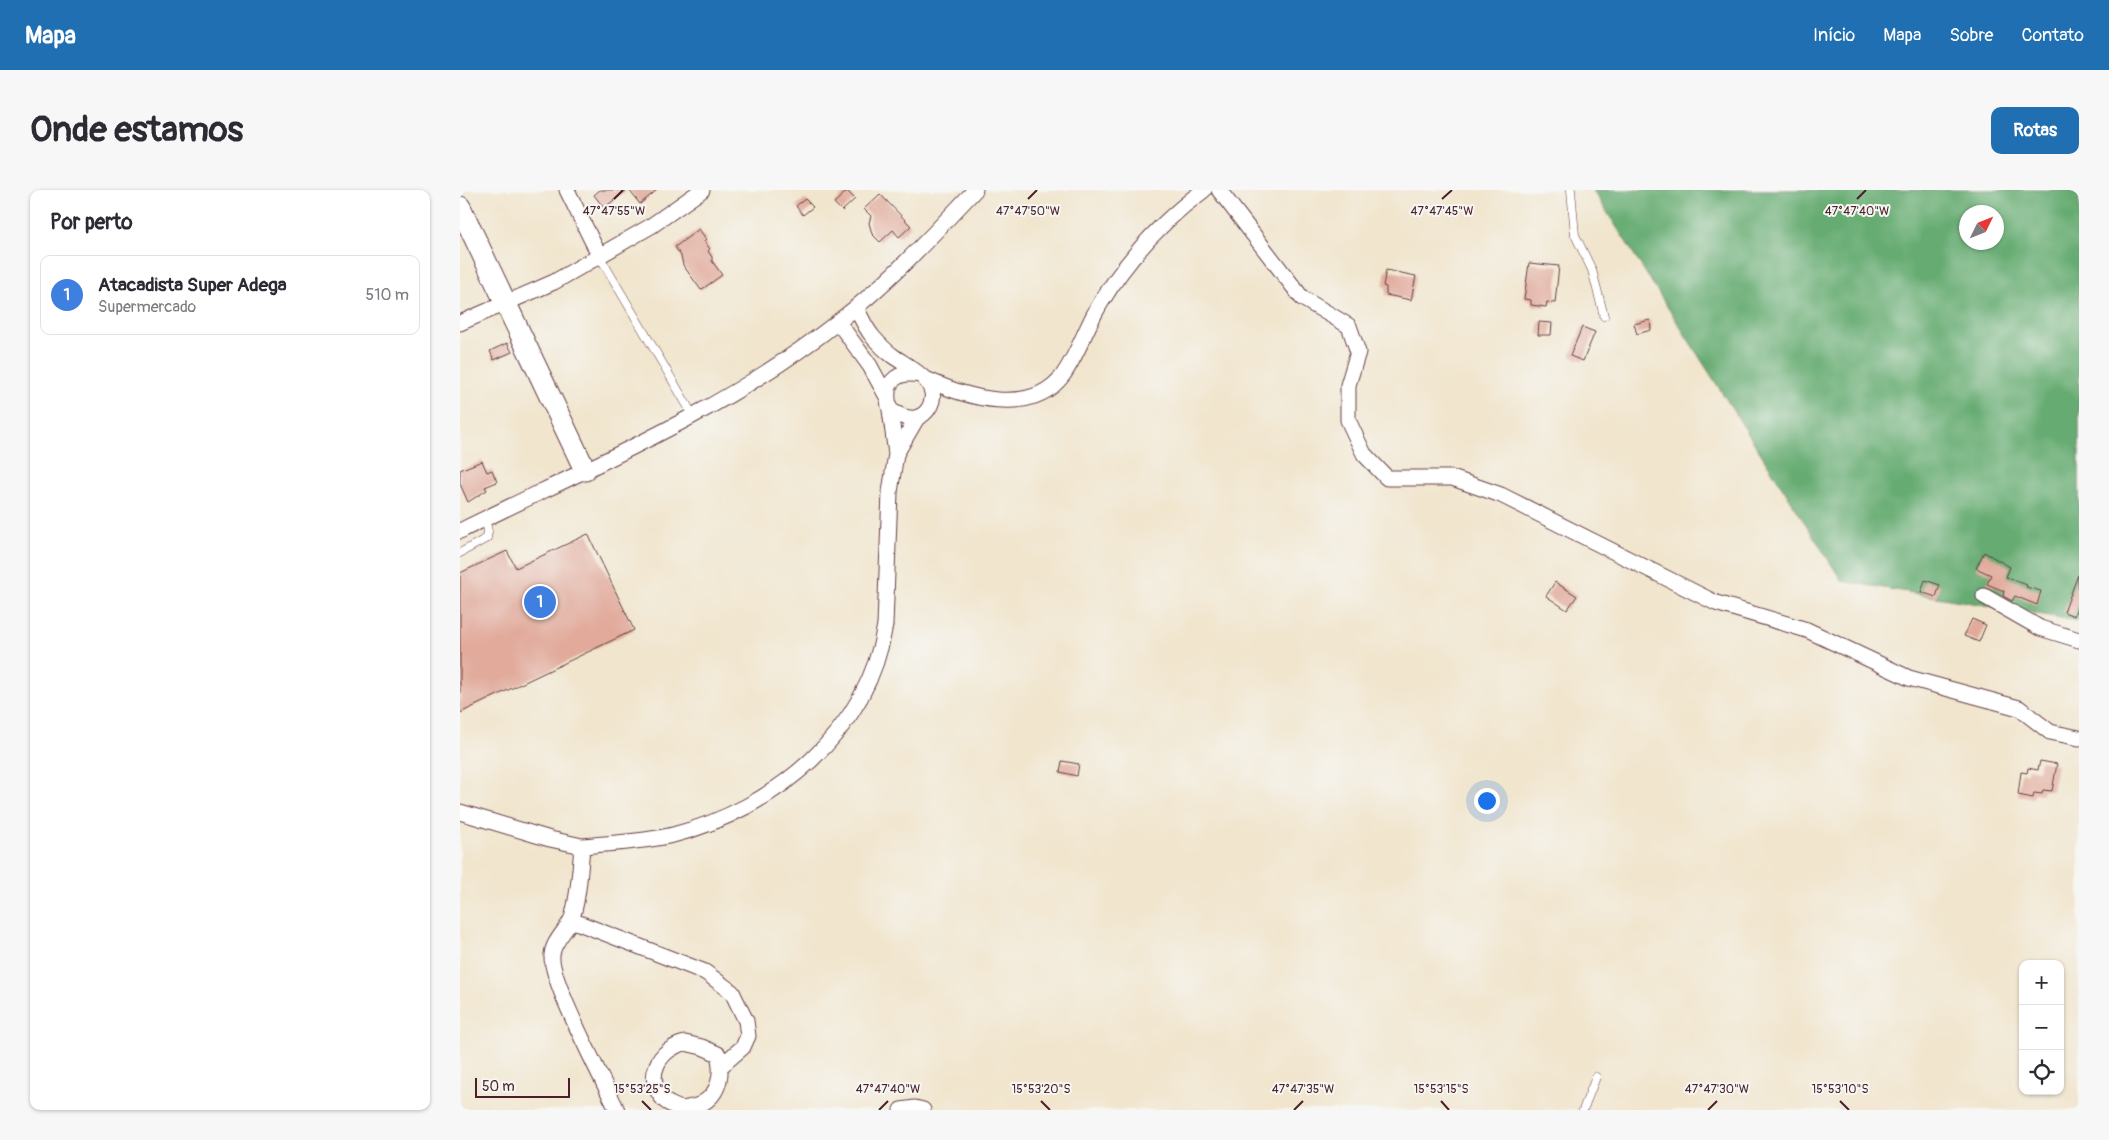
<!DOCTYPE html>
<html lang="pt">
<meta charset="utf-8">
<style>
:root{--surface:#fff;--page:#f7f7f7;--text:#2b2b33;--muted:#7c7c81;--line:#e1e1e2;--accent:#1f6fb2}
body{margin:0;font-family:Pangolin,sans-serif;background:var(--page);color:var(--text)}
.controls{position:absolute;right:15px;bottom:15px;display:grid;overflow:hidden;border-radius:10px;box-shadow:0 1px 4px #0004}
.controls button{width:45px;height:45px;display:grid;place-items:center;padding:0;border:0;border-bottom:1px solid var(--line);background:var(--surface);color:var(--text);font:25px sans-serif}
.compass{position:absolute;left:1499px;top:15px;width:45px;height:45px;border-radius:50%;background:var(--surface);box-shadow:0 1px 4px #0004;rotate:47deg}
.scale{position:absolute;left:15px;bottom:12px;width:95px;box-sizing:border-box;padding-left:5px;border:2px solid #4a1f2b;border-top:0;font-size:14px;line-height:18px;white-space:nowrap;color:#4a1f2b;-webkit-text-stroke:4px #f6f6f2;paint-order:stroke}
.you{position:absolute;left:1026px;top:610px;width:18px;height:18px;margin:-12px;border:4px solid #fff;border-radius:50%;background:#1a73e8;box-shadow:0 0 0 8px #1a73e833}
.badge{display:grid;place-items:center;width:32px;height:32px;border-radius:50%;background:var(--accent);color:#fff;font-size:16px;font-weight:700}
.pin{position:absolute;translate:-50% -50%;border:2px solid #fff;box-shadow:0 1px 5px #0006}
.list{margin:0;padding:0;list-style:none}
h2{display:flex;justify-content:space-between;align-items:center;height:65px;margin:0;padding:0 20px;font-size:21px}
h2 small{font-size:16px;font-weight:400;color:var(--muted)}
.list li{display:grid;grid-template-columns:32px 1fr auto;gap:15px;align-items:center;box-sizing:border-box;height:80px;margin:0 10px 10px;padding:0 10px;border:1px solid var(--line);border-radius:10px}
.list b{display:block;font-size:19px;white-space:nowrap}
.list p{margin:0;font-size:16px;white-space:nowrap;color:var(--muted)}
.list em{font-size:16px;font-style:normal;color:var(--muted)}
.icon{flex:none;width:28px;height:28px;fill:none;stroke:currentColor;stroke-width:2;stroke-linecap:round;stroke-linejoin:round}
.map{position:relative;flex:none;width:1619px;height:920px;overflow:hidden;border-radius:10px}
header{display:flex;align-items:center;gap:30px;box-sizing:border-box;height:70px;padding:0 25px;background:var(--accent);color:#fff}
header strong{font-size:24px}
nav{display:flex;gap:28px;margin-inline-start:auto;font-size:18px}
.intro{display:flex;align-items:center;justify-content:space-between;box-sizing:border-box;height:120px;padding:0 30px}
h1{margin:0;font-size:35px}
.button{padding:12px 22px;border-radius:10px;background:var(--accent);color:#fff;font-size:18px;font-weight:700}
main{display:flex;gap:30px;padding:0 30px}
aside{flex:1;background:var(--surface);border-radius:10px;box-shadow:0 1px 4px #0004}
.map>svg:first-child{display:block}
</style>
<header>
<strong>Mapa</strong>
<nav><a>Início</a><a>Mapa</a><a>Sobre</a><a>Contato</a></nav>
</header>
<div class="intro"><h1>Onde estamos</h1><a class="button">Rotas</a></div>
<main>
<aside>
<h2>Por perto<small></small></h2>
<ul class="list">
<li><span class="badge" style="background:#3f7fe0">1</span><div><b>Atacadista Super Adega</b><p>Supermercado</p></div><em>510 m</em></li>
</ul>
</aside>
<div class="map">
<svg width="1619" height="920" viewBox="0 0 1619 920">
<rect width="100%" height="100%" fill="#f6f6f2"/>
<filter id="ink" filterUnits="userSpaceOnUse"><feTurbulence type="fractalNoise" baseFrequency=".02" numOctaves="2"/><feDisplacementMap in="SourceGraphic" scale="10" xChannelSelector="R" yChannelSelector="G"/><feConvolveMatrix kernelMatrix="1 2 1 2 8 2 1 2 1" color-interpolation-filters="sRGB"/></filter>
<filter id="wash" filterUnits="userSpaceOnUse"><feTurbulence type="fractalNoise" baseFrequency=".0096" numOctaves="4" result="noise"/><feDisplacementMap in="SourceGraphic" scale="20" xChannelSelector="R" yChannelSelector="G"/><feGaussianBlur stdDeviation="1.12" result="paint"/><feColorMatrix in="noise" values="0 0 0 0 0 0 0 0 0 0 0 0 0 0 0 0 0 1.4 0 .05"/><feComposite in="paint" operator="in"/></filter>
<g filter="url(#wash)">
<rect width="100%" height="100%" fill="#f1e5cd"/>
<path fill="#66ac72" stroke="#58664e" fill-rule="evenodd" d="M1133,0H1619V431L1382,391ZM1506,22H1536V52H1506Z"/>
<g id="blocks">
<path fill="#e1aa9b" d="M140,0H167L144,18L134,5Z
M169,0H197L180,14Z
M387,1L395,9L382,21L374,13Z
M420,4L451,36L439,47L433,40L420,52L412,44L409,33L411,26L404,19Z
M345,9L353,17L343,25L336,16Z
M239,39L246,49L244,51L250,59L248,61L252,67V71L262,85L241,100L223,75L221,66L215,57Z
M1069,73L1099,76L1095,113L1087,112L1086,117L1071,115V110L1064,109Z
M926,80L956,86L951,110L926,105V97L923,96Z
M1190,130L1191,140L1177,144L1174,134Z
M1079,132L1092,133L1091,145H1078Z
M1122,137L1135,142L1123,171L1110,166Z
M47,153L52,162L34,170L30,161Z
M22,271L27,282L32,280L37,292L25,297L27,300L8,312L0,294V280Z
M128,344L174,440L0,523V383L47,361L56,378Z
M1524,362L1550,377L1546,387L1567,395L1566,397L1581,401L1577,415L1555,406L1552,411L1543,406L1544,401L1527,394L1531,385L1516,378Z
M1618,385L1619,412L1614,426L1604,422Z
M1465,390L1480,395L1476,407L1461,402Z
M1095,392L1117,406L1107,420L1086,406Z
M1512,429L1526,435L1519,452L1504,446Z
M602,571L619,574L617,586L600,582Z
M1580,571L1597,574L1592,601L1583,600L1582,604L1574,603L1573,608L1558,605L1561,582L1567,583L1568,578L1578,580Z"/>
</g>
</g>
<g filter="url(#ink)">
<use href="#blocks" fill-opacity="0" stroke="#633d43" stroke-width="1"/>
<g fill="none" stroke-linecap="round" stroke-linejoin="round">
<defs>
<path id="lane" d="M1111,0L1115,45L1132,80L1144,126
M140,67L234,227
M0,363L27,348L28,341L25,329
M1123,920L1136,887"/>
<path id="street" d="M107,0L140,67
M759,0L842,108L889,136L898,162L888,195V230L904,264L927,288H992L1041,305L1256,413L1347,440L1449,488L1559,518L1590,542L1619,548
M396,117C401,128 406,139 413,147C419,154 426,161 433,166C448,177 482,192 470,216C467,222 461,227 455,228C445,229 439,225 430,220C423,195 433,180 460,185
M378,132L410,176L427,207
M0,133L94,92L191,36L242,0
M466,189C505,207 571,228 603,185C618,164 626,137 640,114C667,69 702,31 744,0
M436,264L457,228
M0,341C129,277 265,221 379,131C429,93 472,45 515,0
M1524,406L1580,438L1619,450
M0,622L90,649L122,656
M111,730L245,782L272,802L286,831L288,846L283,857L261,876
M225,853L242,857L258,864C263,883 260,904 241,914C236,917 227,918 221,919C216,917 208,914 204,910C183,887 199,859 225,853Z
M157,920C144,892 89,789 92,765C93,751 107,740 112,728C119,705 120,679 122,656C152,653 184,652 213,645C314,619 408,543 425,435L430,302L436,264L430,220
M441,920L455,918L463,920"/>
<path id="secondary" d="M0,17L125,280"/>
</defs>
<use href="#lane" stroke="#633d43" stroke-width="9"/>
<use href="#street" stroke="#633d43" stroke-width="17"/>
<use href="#secondary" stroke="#633d43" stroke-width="23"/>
<use href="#lane" stroke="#fff" stroke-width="8"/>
<use href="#street" stroke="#fff" stroke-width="15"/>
<use href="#secondary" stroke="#fff" stroke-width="21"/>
</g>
</g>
<path fill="none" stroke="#4a1f2b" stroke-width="2" d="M154,9L163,0M568,9L577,0M982,9L992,0M1397,9L1406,0M182,911L191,920M581,911L590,920M981,911L989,920M1380,911L1389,920M419,920L428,911M834,920L843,911M1248,920L1257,911"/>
<g font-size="12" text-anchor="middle" fill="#4a1f2b" stroke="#f6f6f2" stroke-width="4" stroke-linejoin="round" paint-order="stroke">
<text x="1397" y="25">47°47'40"W</text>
<text x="154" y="25">47°47'55"W</text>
<text x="568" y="25">47°47'50"W</text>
<text x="982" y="25">47°47'45"W</text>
<text x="182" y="903">15°53'25"S</text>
<text x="581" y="903">15°53'20"S</text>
<text x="981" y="903">15°53'15"S</text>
<text x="1380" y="903">15°53'10"S</text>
<text x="428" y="903">47°47'40"W</text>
<text x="843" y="903">47°47'35"W</text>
<text x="1257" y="903">47°47'30"W</text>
</g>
</svg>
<div class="controls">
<button>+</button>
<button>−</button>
<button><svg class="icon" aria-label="locate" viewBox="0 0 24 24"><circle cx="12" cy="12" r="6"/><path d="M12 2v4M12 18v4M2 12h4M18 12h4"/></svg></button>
</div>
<svg class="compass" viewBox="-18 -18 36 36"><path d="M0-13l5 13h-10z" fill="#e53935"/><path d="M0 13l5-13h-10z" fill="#7c7c81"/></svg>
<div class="scale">50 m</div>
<div class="you"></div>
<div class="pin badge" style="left:80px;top:412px;background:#3f7fe0">1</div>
</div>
</main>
